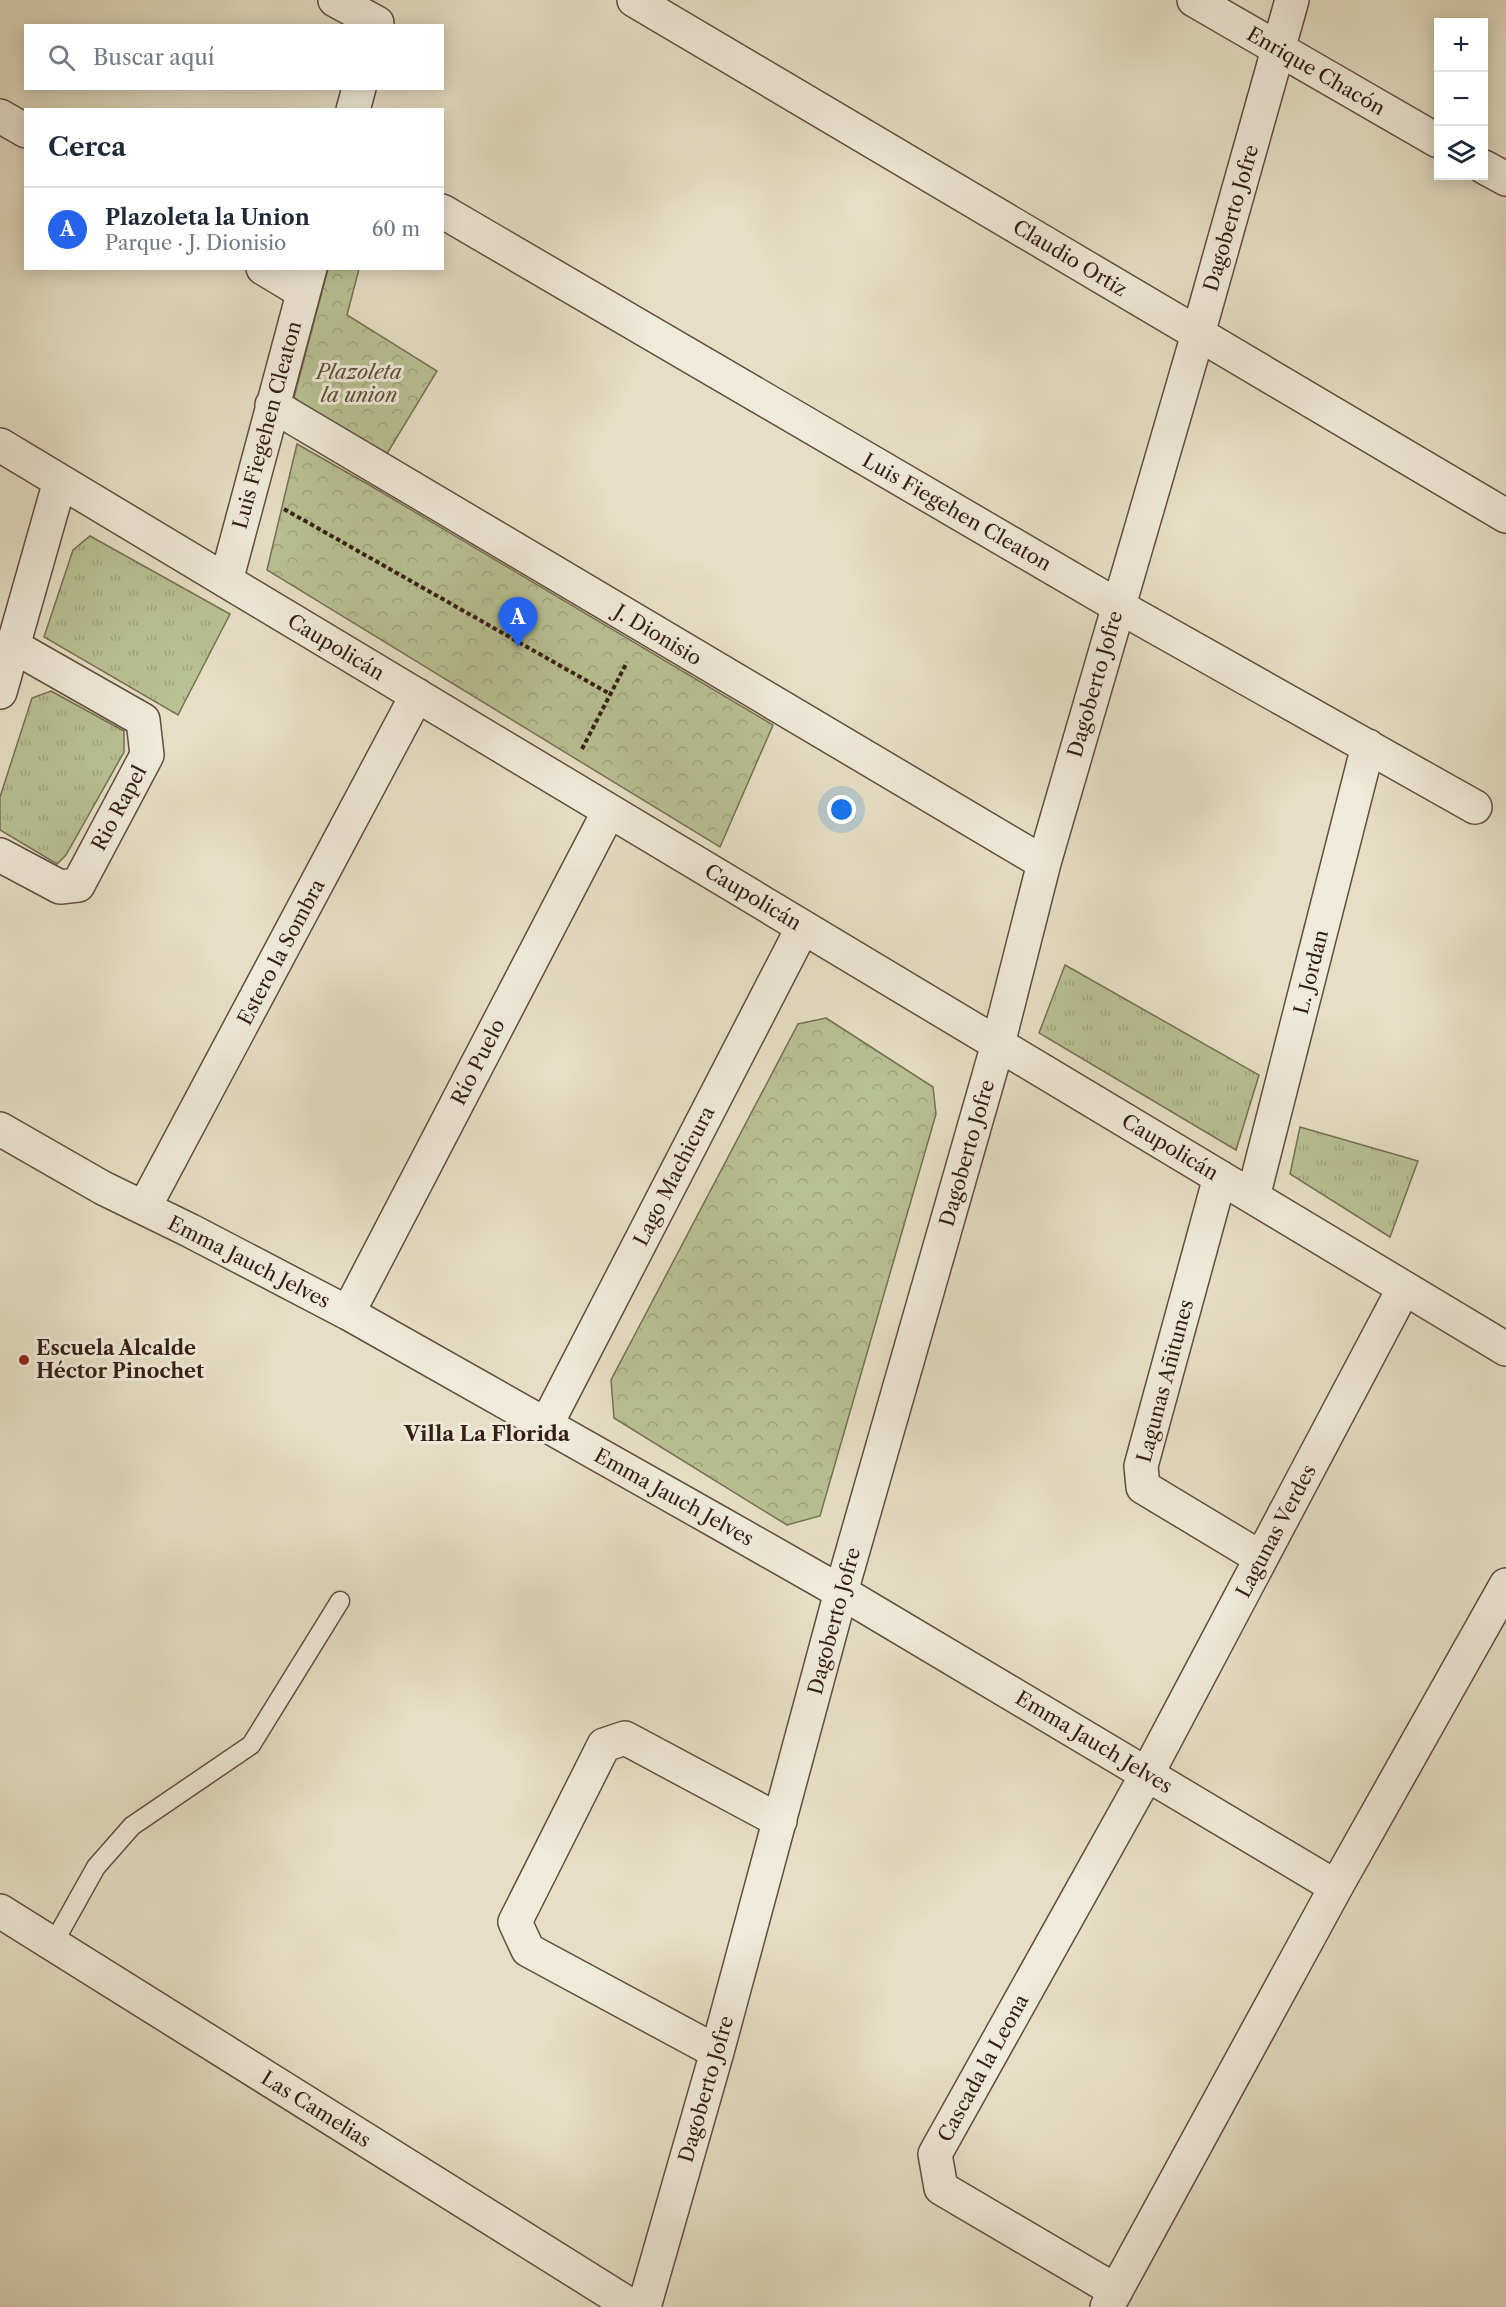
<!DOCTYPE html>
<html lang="es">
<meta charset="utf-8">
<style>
:root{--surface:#fff;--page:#f2f2f3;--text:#1f2937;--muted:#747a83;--line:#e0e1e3;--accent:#2563eb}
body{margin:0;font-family:"Libre Caslon Text",serif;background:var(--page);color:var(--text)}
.controls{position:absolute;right:18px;top:18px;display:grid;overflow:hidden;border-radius:0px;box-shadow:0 3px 15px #0003}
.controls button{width:54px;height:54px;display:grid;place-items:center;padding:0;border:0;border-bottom:2px solid var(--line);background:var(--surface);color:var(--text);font:30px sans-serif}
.you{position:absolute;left:842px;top:810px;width:21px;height:21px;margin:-15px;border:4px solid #fff;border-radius:50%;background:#1a73e8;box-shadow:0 0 0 9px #1a73e833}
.badge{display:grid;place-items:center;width:39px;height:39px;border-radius:50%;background:var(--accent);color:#fff;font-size:20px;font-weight:700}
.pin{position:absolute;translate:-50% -50px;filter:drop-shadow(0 2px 3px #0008)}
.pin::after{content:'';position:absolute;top:32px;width:21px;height:18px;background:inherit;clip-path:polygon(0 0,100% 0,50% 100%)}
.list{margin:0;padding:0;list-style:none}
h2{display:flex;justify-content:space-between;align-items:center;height:78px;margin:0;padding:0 24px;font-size:26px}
h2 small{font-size:20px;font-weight:400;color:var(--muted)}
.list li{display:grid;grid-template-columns:39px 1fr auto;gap:18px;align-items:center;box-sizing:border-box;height:84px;padding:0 24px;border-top:2px solid var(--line)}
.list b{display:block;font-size:22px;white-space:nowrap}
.list p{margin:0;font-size:20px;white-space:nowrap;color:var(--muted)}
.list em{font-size:20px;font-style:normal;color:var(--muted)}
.icon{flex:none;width:33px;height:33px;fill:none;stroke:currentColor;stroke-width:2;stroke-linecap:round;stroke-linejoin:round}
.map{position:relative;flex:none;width:1506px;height:2307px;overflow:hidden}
.search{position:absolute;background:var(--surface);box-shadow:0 3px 15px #0003;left:24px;top:24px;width:420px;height:66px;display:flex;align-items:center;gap:15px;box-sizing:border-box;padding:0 21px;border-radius:0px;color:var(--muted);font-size:22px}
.panel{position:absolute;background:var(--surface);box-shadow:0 3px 15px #0003;left:24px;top:108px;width:420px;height:162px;border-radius:0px}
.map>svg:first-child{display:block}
</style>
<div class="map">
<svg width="1506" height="2307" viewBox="0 0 1506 2307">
<defs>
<pattern id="grass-tufts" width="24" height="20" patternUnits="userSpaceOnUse" patternTransform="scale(1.5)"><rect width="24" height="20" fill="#b8c192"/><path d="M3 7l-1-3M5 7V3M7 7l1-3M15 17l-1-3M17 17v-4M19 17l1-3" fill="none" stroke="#9fa57d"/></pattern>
<pattern id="forest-crowns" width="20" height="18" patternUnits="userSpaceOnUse" patternTransform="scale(1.5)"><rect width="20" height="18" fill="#b8c192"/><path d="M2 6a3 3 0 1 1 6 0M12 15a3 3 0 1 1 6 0" fill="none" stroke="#9fa57d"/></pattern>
</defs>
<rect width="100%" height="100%" fill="#e6dfc5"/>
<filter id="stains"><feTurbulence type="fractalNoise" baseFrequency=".00333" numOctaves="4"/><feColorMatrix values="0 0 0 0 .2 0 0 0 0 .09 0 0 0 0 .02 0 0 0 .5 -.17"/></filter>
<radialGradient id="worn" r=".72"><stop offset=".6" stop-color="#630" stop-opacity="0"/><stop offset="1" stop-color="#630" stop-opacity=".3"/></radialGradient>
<path fill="url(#grass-tufts)" stroke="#777053" stroke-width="1.5" d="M90,536L230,614L178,715L44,637L73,550Z
M51,691L124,731V752L66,855L57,864L0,830V797L32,698Z
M1065,965L1259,1075L1236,1150L1039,1033Z
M1300,1127L1418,1161L1390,1237L1290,1174Z"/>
<path fill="url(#forest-crowns)" stroke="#777053" stroke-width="1.5" d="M328,269H359L347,315L437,371L382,462L293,401Z
M297,444L371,486L773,725L720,847L267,570Z
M826,1018L933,1087L936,1114L820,1516L787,1525L614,1418L611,1380L798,1024Z"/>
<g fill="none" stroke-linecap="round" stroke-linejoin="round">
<defs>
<path id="lane" d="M53,1944L96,1867L132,1826L251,1745L340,1601"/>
<path id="street" d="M335,0L377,23V26
M634,0L1506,516
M1194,0L1438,141
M353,110L359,88
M0,116L26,131
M1484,167L1506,179
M442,211L1118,606L1475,807
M263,268L303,292
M272,405L1044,863
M0,445L1506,1349
M226,581L310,268
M0,692L60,481
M0,855L60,887L78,885L147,755L143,720L13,646
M0,1129L103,1188L191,1231L348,1313L718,1522L841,1592L1336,1887
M1220,1177L1141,1466L1143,1487L1261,1558
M1253,1197L1368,746
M144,1208L417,695
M348,1313L609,811
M546,1425L803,927
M0,1911L633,2307
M717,2052L528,1950L515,1922L604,1745L625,1738L780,1821
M1116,2291L941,2188L935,2154L1147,1774L1404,1288
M644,2307L717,2052L841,1592L998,1044L1044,863L1198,334L1292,0
M1107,2307L1336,1887L1506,1585"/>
</defs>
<use href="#lane" stroke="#624e40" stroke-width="21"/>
<use href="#street" stroke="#624e40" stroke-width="36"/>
<path stroke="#361e14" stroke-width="4" stroke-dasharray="4.5 3" stroke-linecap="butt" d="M284,509L610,694
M582,749L627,662"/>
<use href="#lane" stroke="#efead9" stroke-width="18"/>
<use href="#street" stroke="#efead9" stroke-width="33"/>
</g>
<circle fill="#8f2418" stroke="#efead9" stroke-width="2" cx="24" cy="1360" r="6"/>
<g text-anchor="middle" stroke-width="6" stroke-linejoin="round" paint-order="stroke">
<g font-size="20" fill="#361e14" stroke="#efead9">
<text transform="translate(1316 71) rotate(30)" y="7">Enrique Chacón</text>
<text transform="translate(1231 218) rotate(-74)" y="7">Dagoberto Jofre</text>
<text transform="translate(1070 258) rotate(31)" y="7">Claudio Ortiz</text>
<text transform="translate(267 425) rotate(-75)" y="7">Luis Fiegehen Cleaton</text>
<text transform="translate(957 512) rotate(30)" y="7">Luis Fiegehen Cleaton</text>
<text transform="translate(658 635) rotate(31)" y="7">J. Dionisio</text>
<text transform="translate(336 647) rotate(31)" y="7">Caupolicán</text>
<text transform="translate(1095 684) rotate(-74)" y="7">Dagoberto Jofre</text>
<text transform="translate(119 808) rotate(-62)" y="7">Rio Rapel</text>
<text transform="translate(753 897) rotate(31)" y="7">Caupolicán</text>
<text transform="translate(281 952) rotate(-62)" y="7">Estero la Sombra</text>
<text transform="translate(1311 972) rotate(-76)" y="7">L. Jordan</text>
<text transform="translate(478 1062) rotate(-63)" y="7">Río Puelo</text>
<text transform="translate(1170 1147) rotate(31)" y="7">Caupolicán</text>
<text transform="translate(967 1153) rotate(-74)" y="7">Dagoberto Jofre</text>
<text transform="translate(674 1176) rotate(-63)" y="7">Lago Machicura</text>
<text transform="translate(249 1262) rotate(27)" y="7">Emma Jauch Jelves</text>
<text transform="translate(1165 1381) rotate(-75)" y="7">Lagunas Añitunes</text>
<text transform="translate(674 1497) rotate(29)" y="7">Emma Jauch Jelves</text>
<text transform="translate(1276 1531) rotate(-62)" y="7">Lagunas Verdes</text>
<text transform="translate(834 1621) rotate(-75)" y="7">Dagoberto Jofre</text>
<text transform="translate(1094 1742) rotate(31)" y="7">Emma Jauch Jelves</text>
<text transform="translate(983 2068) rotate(-61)" y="7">Cascada la Leona</text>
<text transform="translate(706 2089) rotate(-74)" y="7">Dagoberto Jofre</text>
<text transform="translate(316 2109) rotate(32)" y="7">Las Camelias</text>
</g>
<g font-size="20" font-style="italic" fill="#5d4f3a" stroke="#efead9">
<text x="359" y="379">Plazoleta<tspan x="359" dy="23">la union</tspan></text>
</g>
<g font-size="20" font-weight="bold" fill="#361e14" stroke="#efead9" text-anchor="start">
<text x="36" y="1355">Escuela Alcalde<tspan x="36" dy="23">Héctor Pinochet</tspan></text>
</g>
<g font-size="21" font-weight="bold" fill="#361e14" stroke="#efead9">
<text x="487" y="1441">Villa La Florida</text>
</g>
</g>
<rect width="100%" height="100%" filter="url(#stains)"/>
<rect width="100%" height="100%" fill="url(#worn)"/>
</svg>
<div class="controls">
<button>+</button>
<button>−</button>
<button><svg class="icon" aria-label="layers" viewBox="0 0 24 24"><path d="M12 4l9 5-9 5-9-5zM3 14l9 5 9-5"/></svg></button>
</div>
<div class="you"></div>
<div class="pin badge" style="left:518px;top:647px">A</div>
<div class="search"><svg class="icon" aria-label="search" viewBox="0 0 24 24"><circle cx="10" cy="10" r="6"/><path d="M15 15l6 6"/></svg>Buscar aquí</div>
<section class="panel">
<h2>Cerca<small></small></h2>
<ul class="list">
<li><span class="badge">A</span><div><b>Plazoleta la Union</b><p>Parque · J. Dionisio</p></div><em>60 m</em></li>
</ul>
</section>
</div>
